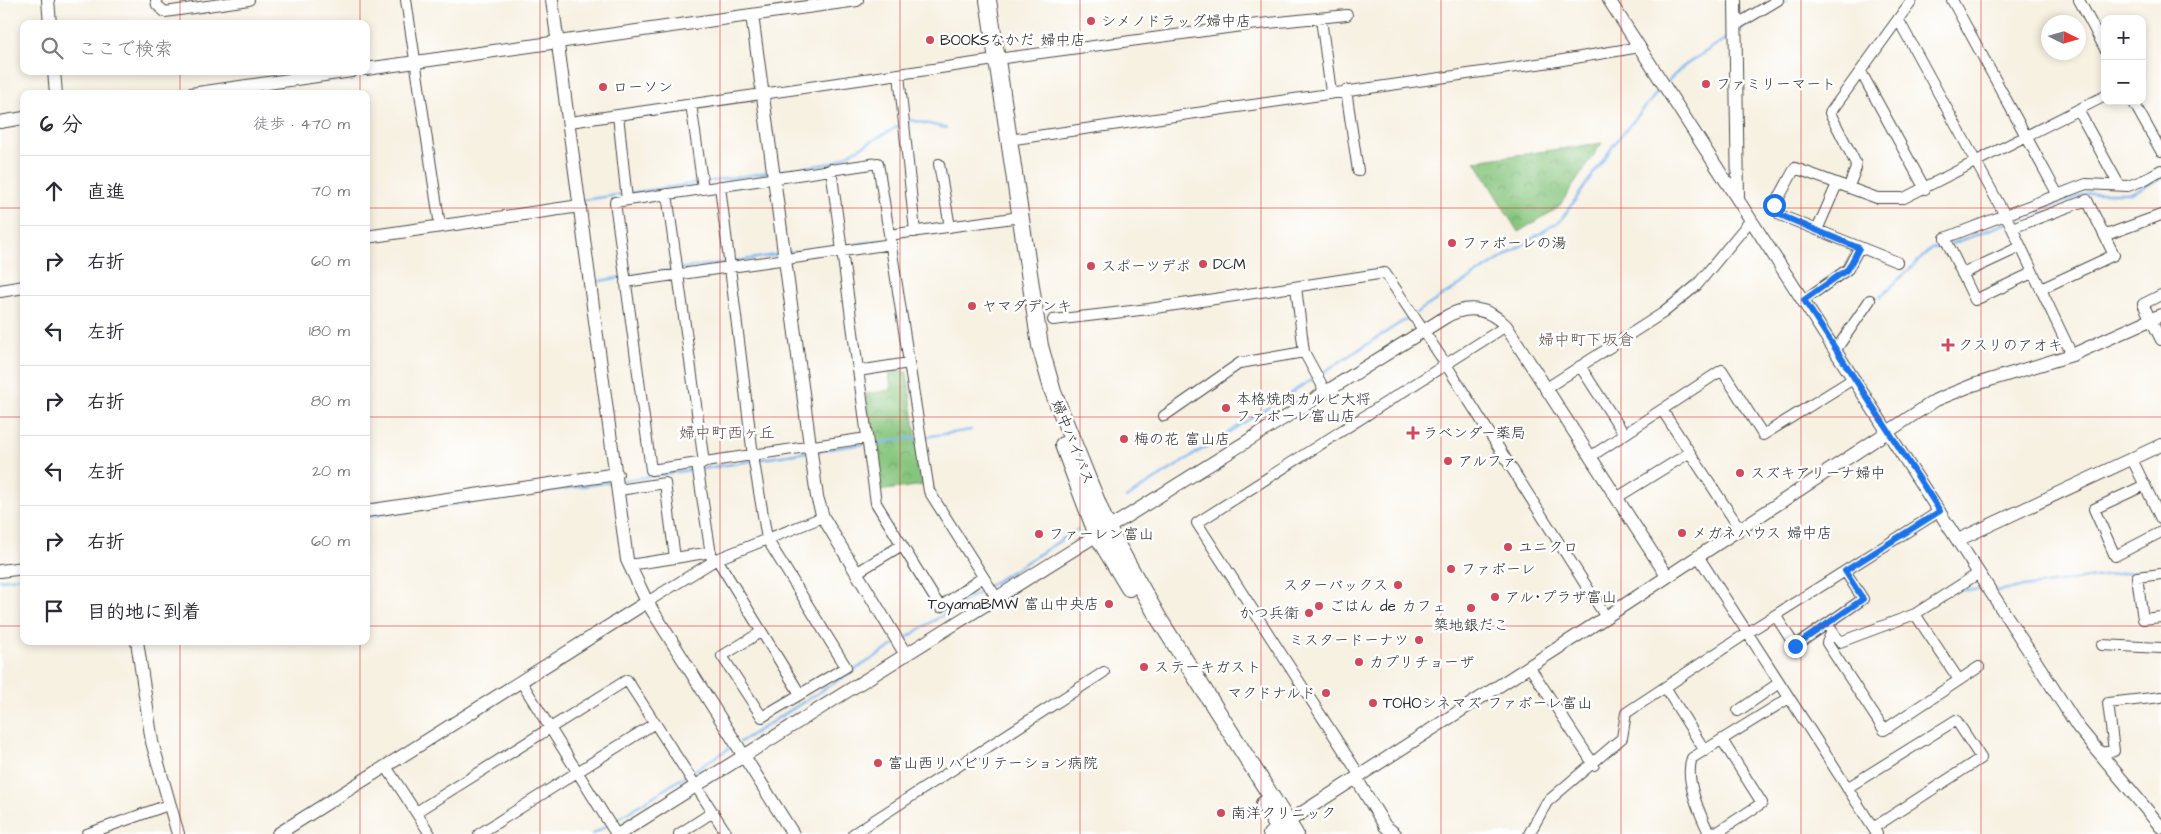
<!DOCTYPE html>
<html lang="ja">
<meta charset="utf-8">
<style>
:root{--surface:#fff;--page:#f2f2f3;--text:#2b2b33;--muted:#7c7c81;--line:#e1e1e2}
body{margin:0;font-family:"Architects Daughter","Klee One",sans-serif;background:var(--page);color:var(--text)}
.controls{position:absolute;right:15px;top:15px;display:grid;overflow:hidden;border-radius:10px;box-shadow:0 2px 8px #0003}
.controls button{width:45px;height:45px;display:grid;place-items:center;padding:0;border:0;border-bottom:1px solid var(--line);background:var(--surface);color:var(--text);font:25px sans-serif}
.compass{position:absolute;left:2041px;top:15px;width:45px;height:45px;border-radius:50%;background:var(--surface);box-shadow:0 2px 8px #0003;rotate:95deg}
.stop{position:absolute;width:15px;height:15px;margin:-11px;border:4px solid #1a73e8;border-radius:50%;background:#fff}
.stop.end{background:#1a73e8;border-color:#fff;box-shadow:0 1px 5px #0008}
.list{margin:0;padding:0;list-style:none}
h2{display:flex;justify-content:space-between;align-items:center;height:65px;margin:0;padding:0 20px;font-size:21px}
h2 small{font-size:16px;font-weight:400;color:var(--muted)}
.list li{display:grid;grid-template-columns:32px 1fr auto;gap:15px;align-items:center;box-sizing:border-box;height:70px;padding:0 20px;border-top:1px solid var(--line)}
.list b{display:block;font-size:19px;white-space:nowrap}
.list em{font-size:16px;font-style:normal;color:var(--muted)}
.icon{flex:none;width:28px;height:28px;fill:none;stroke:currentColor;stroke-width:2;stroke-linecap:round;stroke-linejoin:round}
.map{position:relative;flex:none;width:2161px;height:834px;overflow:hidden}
.search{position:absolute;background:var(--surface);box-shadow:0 2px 8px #0003;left:20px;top:20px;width:350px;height:55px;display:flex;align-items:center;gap:12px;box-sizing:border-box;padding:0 18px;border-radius:10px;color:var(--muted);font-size:19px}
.panel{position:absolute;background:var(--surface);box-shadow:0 2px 8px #0003;left:20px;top:90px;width:350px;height:555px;border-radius:10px}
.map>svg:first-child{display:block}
</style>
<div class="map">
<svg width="2161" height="834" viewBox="0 0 2161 834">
<defs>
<pattern id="park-crowns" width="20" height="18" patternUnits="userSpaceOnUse" patternTransform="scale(1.25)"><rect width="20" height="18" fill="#86c57d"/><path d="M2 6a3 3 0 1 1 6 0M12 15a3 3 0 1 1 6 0" fill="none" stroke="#6ea067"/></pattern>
</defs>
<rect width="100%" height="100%" fill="#fff"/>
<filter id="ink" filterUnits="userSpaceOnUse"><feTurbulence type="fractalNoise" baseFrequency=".02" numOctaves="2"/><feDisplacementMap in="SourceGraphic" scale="10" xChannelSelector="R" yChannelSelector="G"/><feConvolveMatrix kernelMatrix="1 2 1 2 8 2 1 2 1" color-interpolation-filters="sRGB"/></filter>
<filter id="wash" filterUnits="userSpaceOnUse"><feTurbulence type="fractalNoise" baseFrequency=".0096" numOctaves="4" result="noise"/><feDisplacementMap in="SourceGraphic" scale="20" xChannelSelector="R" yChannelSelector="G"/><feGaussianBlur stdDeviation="1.12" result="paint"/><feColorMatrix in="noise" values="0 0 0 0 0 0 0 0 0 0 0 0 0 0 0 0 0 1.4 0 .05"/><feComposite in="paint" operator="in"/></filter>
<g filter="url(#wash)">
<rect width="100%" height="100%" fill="#f7f1e2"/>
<path fill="url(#park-crowns)" stroke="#587854" d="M1602,143L1558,208L1518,232L1475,161Z
M900,369L907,373L923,485L878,491L865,394L891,390L889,371Z"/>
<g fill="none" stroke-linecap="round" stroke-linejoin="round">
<path stroke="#7fb8f0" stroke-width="2.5" d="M1780,4L1786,0
M1740,29L1767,12
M1667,82L1684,66L1731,35
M907,122L911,120L946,128
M778,171L833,163L902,124
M704,182L770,172
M630,193L699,183
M583,200L624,194
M2013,221L2089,193H2131L2161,179
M1952,244L2007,223
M844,246L888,239
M789,253L838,246
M732,262L781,254
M680,269L727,262
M628,276L675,270
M600,281L623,277
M1880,297L1931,249L1946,245
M1416,313L1561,220L1618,139L1662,87
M1319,375L1411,316
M924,437L971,430
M870,444L919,437
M815,451L864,444
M756,460L807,452
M702,469L751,461
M620,481L696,469
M1126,498L1314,378
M366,517L612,482
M0,580L24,577
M990,585L1077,530
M1960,590H1984
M1994,591L2161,568
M901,641L986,588
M740,742L894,645
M692,772L733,746
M611,823L687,775
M593,834L606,826"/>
</g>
</g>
<g filter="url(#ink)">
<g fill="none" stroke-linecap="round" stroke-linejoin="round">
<defs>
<path id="minor" d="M156,0L157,5L165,12L249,0
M406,0L440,226
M1952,0L2058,195
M2079,0L2105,49
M1321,19L1331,92
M1898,19L2012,228L2072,355
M1736,25L1778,0
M997,59L1249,25L1347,15
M1861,72L1925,189
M899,74L915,232
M1346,90L1358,171
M2133,101L2161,151
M691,104L703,188
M2078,110L2119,185
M618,115L627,200
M570,122L988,61
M1008,140L1551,62L1640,47
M939,164L950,227
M831,169L876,503L940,607L983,577
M720,186L753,456L767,539L846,667L762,717L722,656L761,632
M1849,186L1856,168L1855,162L1830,113L1912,0
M667,194L704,463
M2012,228L2087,200L2114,255L2041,289
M1817,230L1837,184
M896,234L1013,218
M2106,235L2161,215
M1897,262L1780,215L1775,205L1795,168L1877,198H1904L2105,96
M2032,273L1975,300L1945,238L2086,184L2128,186L2144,180L2161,170
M1962,274L2020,247
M625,282L892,244
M1296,287L1304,352L1322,385L1323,394
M2161,295L2143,304L2161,340
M1804,300L1848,269L1859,248
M1053,320L1149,309L1385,273L1445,363L1606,617
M1835,351L1870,300
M1580,366L1624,434
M858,371L909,363
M1545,389L1663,313L1697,285L1750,221
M1662,410L1740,529
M1164,416L1240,363L1304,352
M867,438L651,470L615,202L878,163L929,491L996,597
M1590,457L1722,370L1763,435L1853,379
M2132,459L2161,519
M697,464L712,561
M2145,485L2094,509L2115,556L2161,532
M619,490L665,483L675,558L629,565
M1618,497L1689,453
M1698,556L1877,834
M675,558L711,552
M717,559L800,694
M856,573L902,545
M2161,574L2137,577L2143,619L2161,617
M647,602L717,559L823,517
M1915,614L1959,680
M1775,615L1795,646L1863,599L1845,571
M1827,624L1840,642L1915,614L1979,573
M1832,631L1827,643L1884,730L1979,667
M2102,645L2161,648
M1529,666L1594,765
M522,683L616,834
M1665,687L1705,751
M1738,711L1779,683
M1722,740L1762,803L1718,832L1708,831C1699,812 1684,778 1692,758L1789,698
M2099,753L2114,751L2108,703L2161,697
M387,768L430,834
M1360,776L1197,523L1506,326
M1847,788L1956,720L1981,758L1873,828
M416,812L627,680L727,834
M87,834L168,805
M479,834L655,723
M679,834L713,812
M853,834L1104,672
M1529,834L1547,802L1622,738L1626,713L1747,633L1940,511"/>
<path id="tertiary" d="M48,0L50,24
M552,0L627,560L647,602L793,834
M1609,0L2078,727L2161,827
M1735,0L1738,197
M752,15L817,497L823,517L906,655
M366,69L857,0
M54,71L56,94
M191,94L352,71
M0,122L24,118
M366,237L580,206
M0,291L24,287
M366,511L617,474
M1958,540L2161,445
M0,571L24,568
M137,641L152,742L178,834
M1356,778L1385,826L1395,834
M278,834L647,602
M619,834L1444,318C1467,304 1488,307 1506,326L1667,576
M1269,834L1606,617L1936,400L1973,385L2072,355L2161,315"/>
<path id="trunk" d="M988,0L1040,346L1053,392L1108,529L1159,619L1295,834
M1063,445L1097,535L1129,588
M1264,804L1282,834"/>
</defs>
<use href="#minor" stroke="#4a4946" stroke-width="12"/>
<use href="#tertiary" stroke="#4a4946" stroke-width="14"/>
<use href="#trunk" stroke="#4a4946" stroke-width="18"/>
<use href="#minor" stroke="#fff" stroke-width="10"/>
<use href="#tertiary" stroke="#fff" stroke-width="12"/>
<use href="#trunk" stroke="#fff" stroke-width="16"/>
</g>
</g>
<g fill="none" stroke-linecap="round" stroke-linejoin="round" filter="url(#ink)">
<path stroke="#1a73e8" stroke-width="6" d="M1774,205L1780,215L1859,248L1848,269L1804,300L1940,511L1845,571L1863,599L1795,646"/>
</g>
<path fill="none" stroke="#d62828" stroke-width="1" stroke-opacity="0.55" d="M180,0V24M360,0V24M540,0V834M720,0V834M900,0V834M1080,0V834M1261,0V834M1441,0V834M1621,0V834M1801,0V834M1981,0V834M180,71V94M360,71V94M0,208H24M366,208H2161M0,417H24M366,417H2161M0,626H24M366,626H2161M180,641V834M360,641V834"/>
<g fill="#d1495b" stroke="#fff" stroke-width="2">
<circle cx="1091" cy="21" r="5"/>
<circle cx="930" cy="40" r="5"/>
<circle cx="1706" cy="84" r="5"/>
<circle cx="603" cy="87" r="5"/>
<circle cx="1452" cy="243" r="5"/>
<circle cx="1203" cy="264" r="5"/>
<circle cx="1091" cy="266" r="5"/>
<circle cx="972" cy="306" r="5"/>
<path d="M1945.5 337.5h5v5h5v5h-5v5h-5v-5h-5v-5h5z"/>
<circle cx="1226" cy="408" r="5"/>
<path d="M1410.5 425.5h5v5h5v5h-5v5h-5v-5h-5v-5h5z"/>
<circle cx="1124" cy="439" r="5"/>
<circle cx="1448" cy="461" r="5"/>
<circle cx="1740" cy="473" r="5"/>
<circle cx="1682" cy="533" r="5"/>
<circle cx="1039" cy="534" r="5"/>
<circle cx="1508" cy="547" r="5"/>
<circle cx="1451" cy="569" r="5"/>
<circle cx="1398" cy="585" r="5"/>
<circle cx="1495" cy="597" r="5"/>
<circle cx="1109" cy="604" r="5"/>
<circle cx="1319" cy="606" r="5"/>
<circle cx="1471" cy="608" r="5"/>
<circle cx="1309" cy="613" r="5"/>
<circle cx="1419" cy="640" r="5"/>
<circle cx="1359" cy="662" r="5"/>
<circle cx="1144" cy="667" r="5"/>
<circle cx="1326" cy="693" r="5"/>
<circle cx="1373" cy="703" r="5"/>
<circle cx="878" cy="763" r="5"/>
<circle cx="1221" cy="813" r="5"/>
</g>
<g text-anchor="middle" stroke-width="5" stroke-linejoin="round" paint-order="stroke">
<g font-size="15" fill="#2b2b2b" stroke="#fff" text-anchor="start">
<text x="1101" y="26">シメノドラッグ婦中店</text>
<text x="940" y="45">BOOKSなかだ 婦中店</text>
<text x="1716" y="89">ファミリーマート</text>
<text x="613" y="92">ローソン</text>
<text x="1462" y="248">ファボーレの湯</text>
<text x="1213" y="269">DCM</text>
<text x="1101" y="271">スポーツデポ</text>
<text x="982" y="311">ヤマダデンキ</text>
<text x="1958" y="350">クスリのアオキ</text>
<text x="1236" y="404">本格焼肉カルビ大将<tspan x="1236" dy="17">ファボーレ富山店</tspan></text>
<text x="1423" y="438">ラベンダー薬局</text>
<text x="1134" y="444">梅の花 富山店</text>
<text x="1458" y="466">アルファ</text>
<text x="1750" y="478">スズキアリーナ婦中</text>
<text x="1692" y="538">メガネハウス 婦中店</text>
<text x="1049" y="539">ファーレン富山</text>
<text x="1518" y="552">ユニクロ</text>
<text x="1461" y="574">ファボーレ</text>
<text x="1388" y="590" text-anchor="end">スターバックス</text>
<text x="1505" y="602">アル･プラザ富山</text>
<text x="1099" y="609" text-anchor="end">ToyamaBMW 富山中央店</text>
<text x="1329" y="611">ごはん de カフェ</text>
<text x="1299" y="618" text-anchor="end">かつ兵衛</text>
<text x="1471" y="630" text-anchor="middle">築地銀だこ</text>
<text x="1409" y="645" text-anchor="end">ミスタードーナツ</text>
<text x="1369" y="667">カプリチョーザ</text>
<text x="1154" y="672">ステーキガスト</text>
<text x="1316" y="698" text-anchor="end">マクドナルド</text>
<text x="1383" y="708">TOHOシネマズ ファボーレ富山</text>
<text x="888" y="768">富山西リハビリテーション病院</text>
<text x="1231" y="818">南洋クリニック</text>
</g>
<g font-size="15" fill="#2b2b2b" stroke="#fff">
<text transform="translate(1073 442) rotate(68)" y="5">婦中バイパス</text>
</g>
<g font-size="16" fill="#66544e" stroke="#fff">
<text x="1586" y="345">婦中町下坂倉</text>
<text x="727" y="438">婦中町西ヶ丘</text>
</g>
</g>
</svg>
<div class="controls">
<button>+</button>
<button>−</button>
</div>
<svg class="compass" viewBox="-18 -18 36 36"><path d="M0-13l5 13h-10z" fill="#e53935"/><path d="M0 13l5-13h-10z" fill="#7c7c81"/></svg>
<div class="stop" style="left:1774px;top:205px"></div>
<div class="stop end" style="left:1795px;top:646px"></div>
<div class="search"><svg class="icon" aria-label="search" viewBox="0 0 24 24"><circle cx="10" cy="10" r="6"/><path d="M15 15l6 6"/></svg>ここで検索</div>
<section class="panel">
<h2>6 分<small>徒歩 · 470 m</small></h2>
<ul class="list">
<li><svg class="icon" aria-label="ahead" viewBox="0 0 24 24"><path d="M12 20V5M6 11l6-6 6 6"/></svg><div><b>直進</b></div><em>70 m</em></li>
<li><svg class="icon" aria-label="right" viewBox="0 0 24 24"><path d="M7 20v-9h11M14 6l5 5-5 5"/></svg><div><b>右折</b></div><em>60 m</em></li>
<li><svg class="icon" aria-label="left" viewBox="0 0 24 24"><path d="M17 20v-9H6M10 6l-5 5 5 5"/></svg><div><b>左折</b></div><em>180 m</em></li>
<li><svg class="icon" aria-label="right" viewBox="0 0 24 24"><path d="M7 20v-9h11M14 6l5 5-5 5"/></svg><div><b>右折</b></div><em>80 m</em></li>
<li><svg class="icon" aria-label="left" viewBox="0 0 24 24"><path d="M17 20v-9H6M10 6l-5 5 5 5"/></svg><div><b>左折</b></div><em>20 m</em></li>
<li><svg class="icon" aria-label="right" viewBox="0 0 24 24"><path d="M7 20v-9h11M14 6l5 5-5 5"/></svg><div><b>右折</b></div><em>60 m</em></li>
<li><svg class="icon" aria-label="arrive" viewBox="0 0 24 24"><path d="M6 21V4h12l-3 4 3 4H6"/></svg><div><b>目的地に到着</b></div></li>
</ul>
</section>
</div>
